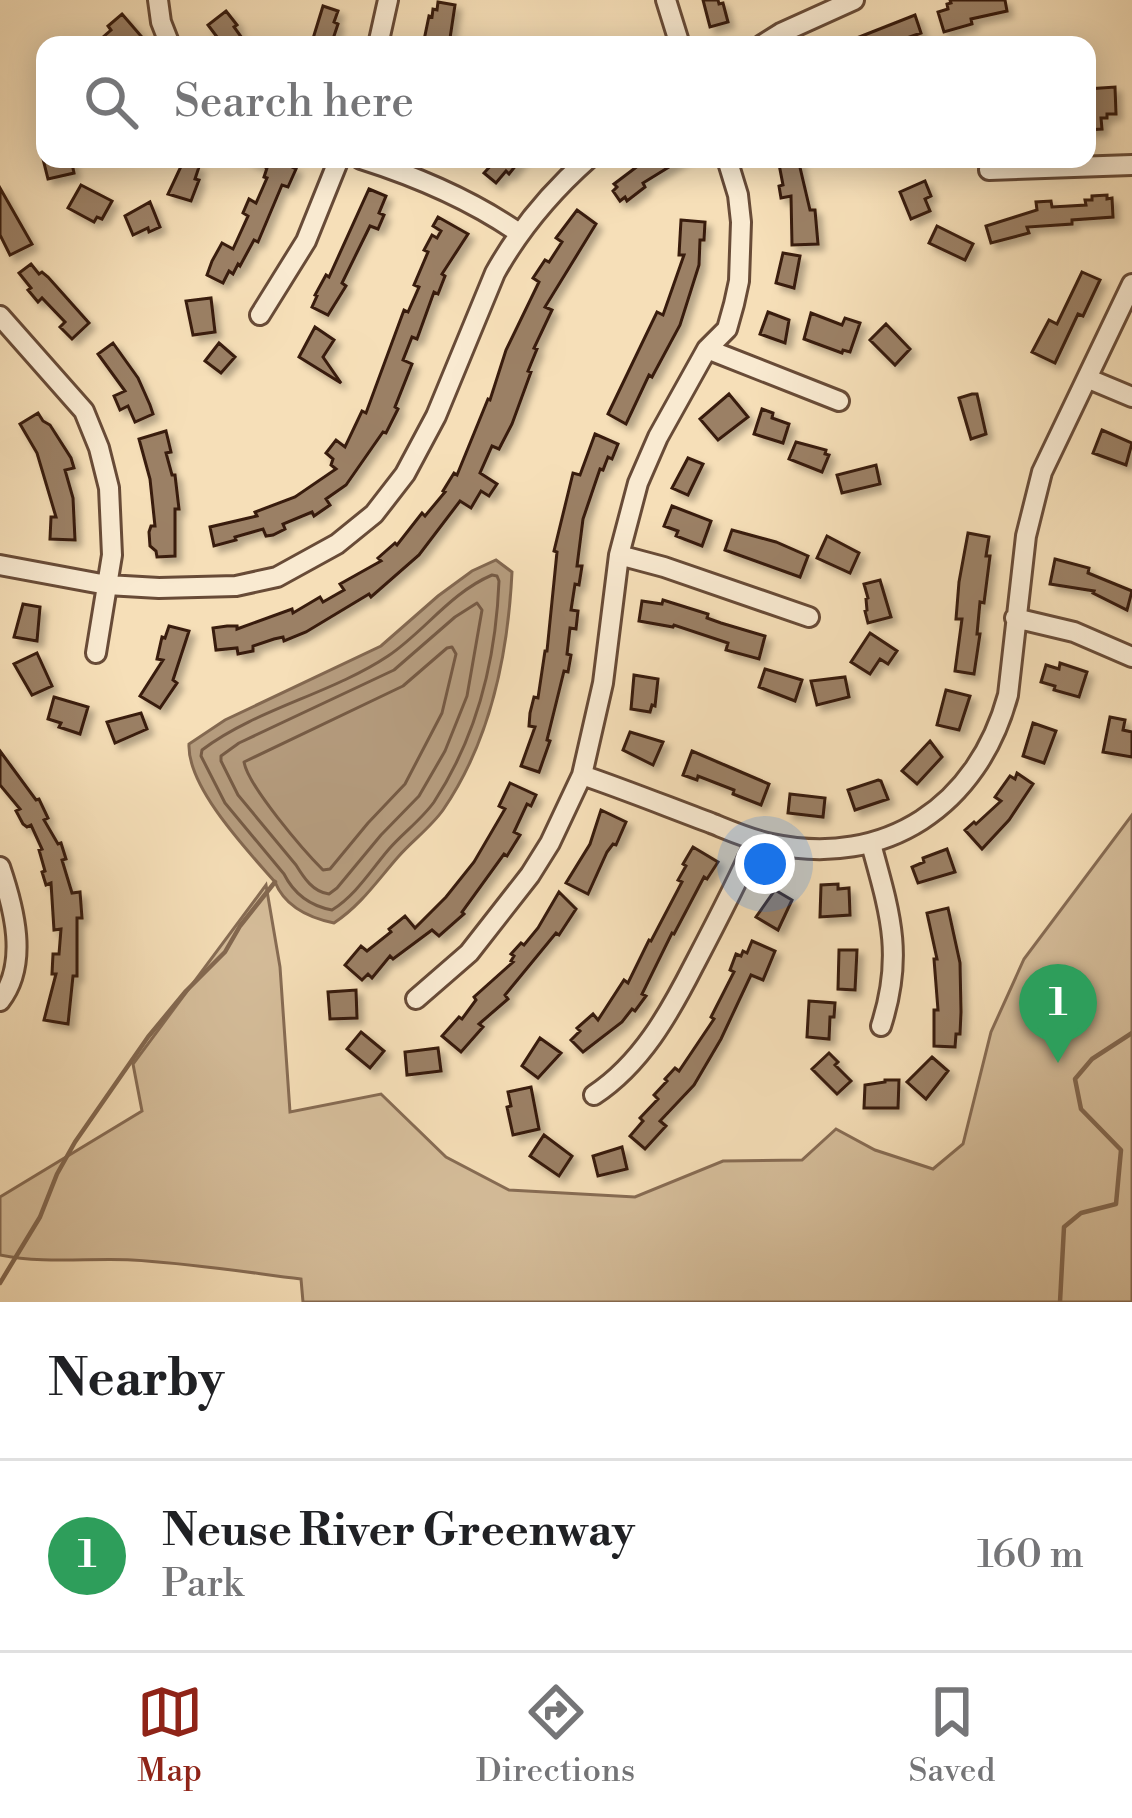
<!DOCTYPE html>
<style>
:root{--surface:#fff;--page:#f6f6f6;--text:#202124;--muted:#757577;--line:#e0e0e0;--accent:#8f2418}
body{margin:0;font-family:"Libre Bodoni",serif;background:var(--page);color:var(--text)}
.you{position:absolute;left:765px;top:864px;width:42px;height:42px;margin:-30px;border:9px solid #fff;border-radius:50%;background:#1a73e8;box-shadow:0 0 0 18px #1a73e833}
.badge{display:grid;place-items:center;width:78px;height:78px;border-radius:50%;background:var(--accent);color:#fff;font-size:39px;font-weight:700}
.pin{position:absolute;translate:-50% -99px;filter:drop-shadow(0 3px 6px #0008)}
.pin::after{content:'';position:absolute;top:63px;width:42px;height:36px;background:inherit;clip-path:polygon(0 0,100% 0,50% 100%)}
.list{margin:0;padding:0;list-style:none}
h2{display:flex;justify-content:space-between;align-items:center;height:156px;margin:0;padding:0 48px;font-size:51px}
h2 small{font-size:39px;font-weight:400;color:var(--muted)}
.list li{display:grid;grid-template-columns:78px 1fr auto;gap:36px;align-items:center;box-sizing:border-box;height:192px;padding:0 48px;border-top:3px solid var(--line)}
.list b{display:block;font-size:45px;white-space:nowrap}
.list p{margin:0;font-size:39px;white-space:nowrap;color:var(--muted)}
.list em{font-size:39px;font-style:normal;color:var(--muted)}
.icon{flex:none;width:66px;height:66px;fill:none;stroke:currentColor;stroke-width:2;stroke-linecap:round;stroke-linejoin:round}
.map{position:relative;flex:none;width:1132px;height:1302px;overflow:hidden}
.search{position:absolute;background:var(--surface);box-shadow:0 6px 30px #0003;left:36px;right:36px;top:36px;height:132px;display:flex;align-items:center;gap:30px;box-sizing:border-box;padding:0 42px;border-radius:24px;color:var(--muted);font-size:45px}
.sheet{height:348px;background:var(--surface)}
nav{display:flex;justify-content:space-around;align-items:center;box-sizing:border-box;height:168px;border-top:3px solid var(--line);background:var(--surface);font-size:33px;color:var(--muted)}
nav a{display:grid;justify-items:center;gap:6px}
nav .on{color:var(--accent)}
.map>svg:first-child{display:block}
</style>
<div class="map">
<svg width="1132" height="1302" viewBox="0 0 1132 1302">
<defs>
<filter id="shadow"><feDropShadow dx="5.5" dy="5.5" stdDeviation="3" flood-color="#0004"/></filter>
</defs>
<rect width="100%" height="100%" fill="#f6dfb8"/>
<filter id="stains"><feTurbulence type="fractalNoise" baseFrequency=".00167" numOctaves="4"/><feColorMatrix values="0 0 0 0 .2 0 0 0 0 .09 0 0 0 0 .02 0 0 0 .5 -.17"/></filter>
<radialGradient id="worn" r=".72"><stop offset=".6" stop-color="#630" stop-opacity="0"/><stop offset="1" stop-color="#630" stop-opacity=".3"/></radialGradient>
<path fill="#d6be9b" stroke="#876c54" stroke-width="3" d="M1132,815V1302H303L301,1279C245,1272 188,1263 132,1260C87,1258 44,1264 0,1255V1197L142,1111L133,1064L266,885L280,967L290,1112L381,1094L446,1157L509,1190L635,1197L723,1161L802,1160L836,1129L875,1150L933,1169L963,1144L991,1032L1024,959Z"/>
<path fill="#b59c7e" stroke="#836850" stroke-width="3" d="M496,560L512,572C508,655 491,740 443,810C431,827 412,841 398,857C377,881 361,905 334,923C310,918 285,907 275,882C247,850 187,787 189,744L225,720L381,646L438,596L472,571Z"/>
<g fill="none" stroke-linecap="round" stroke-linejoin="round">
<path stroke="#765b45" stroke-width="3" d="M492,575L497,576L499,581C496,658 477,736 434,802C422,819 403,833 389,849C371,870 356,895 332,910C311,906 294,894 284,874L225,803L201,756L202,750C256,709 331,694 388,656C424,632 450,593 492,575Z
M477,603L482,610L467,696L445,751L419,796L381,835L337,888L329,894C313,892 304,878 296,865L238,795L221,761V756L239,743L394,670L455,617Z
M452,647L456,654L442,713L405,784L368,823L330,869L323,870C304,851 248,786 244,762L403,686L447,648Z"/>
<path stroke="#836850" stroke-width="4.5" d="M0,1283L40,1217L57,1174L75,1142L148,1037L186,991L225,952L240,926L275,882
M1060,1302L1064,1227L1081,1213L1116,1204L1121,1150L1081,1109L1075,1079L1092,1059L1132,1033"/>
</g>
<path fill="#9b8065" stroke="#381a0c" stroke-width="3" filter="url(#shadow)" d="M703,0H718L719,4L723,3L728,22L710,27Z
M950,0H1005L1007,11L971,19L972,24L944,32L938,12L948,9L947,4L951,3Z
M438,2L455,5L449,45H423L429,16L432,17L433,9L437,10Z
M323,6L338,11L334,22L338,24L331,45H311Z
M226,11L237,25L234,27L247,45H223L208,25Z
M122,14L141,36L130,45H94L111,30L108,26Z
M915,15L921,33L907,38L910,45H839Z
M1115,87L1116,114H1107V118H1101L1102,129L1087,130V89Z
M43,159H71L74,173L48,179Z
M247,159H275L296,169L288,187L282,185L258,242L254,240L240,266L238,264L233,274L229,271L223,283L207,275L212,261L222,243L233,249L248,216L243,213L249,199L256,203L267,178L264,177L267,168Z
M491,159H521L509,174L506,171L496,183L484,173L494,162Z
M647,159H682L643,183L645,187L627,201L625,197L620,201L613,191L617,187L614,184Z
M778,159H798L810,210H815L818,244L792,245L791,196L781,198L779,186L783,185Z
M183,162L199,167L195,179L199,180L191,201L168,194Z
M925,181L931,196L925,199L930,211L911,219L900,192Z
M81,185L112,201L102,219L97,217L94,222L68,208Z
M0,188L32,244L10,255L0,235Z
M369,189L386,196L379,213L384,215L378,229L370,226L342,283L346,286L328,315L312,307L317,296L315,295L326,275L329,277Z
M1107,195V199L1112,198L1113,217L1072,220V224L1027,227L1029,233L991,243L986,226L1037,210L1036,202L1051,201L1052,207L1086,205L1085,200H1092V196Z
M150,202L160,227L149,232L148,228L133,235L125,216Z
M577,210L596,224L545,307L552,310L534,348L537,349L528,371L531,372L512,424L499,449L492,446L480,473L497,484L489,496L481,491L471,508L460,501L419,555L371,597L369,594L306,632L284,641L283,637L274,639L253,646V651L238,654L237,648L216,650L213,628L227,626H237V629L292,609L293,613L320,597L323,602L344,590L340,584L381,561L378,558L395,543L397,545L422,513L425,516L445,492L443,491L454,473L457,475L488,399L490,400L506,350L539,282L533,278L545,260L549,262L562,242L556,238Z
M438,217L468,234L442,274L445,276L438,294L434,292L417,339L412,337L403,360L412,364L395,407L398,409L386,433L383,432L346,485L326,499L330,505L314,516L312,512L283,524L285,529L273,535L266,536L263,529L235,537L236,540L214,546L210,527L257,516L255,512L295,497L336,469L331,465L333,459L326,453L336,440L345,447L362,411L366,413L404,310L408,312L419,287L414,285L428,252L424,250L432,235L437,238L441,231L433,226Z
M681,220L705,222L704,240H700L699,265L680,325L652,377L649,375L626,424L608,414L657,312L663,315L684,255H679Z
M937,226L973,244L965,260L929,243Z
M783,253L800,256L794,288L776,283Z
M31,264L39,274L42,272L48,277L89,323L72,339L60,327L65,322L42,298L38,302L28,290L31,288L19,273Z
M1082,272L1100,280L1083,316L1078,314L1055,363L1032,352L1049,320L1057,324Z
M211,298L215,332L193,335L186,301Z
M768,312L789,320L785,343L760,334Z
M811,313L842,325L845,318L860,323L850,352L843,350L842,353L804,339Z
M886,324L910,349L895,365L870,340Z
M315,327L334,340L323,357L341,383L299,357Z
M113,343L138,378L150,405L153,414L135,422L128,406L120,410L114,396L125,391L98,354Z
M219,343L235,357L221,373L205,361Z
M729,394L748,417L718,440L700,419Z
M972,394H977L986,434L971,439L959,398Z
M762,409L773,413L772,418L789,424L783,443L754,434Z
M38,413L43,421L50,425L71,458L74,468L65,470L73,498L75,540L50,539L51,517H56L37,453L20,424Z
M1102,430L1132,443L1126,465L1093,453Z
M166,431L171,452L166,453L172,475H175L179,509H175V556L157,557L156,551L150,546L149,532L151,526H155L150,479L139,439Z
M595,434L618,444L612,459L608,457L603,470L600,469L583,519L577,566H582L579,585L575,584L571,610L578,611L576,629L570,628L567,654L571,655L568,672L564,671L547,740L550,741L539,772L521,766L535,727L529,726L530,713L534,697L538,698L545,651H547L557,552L554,551L573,473L580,475Z
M796,442L826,450L825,454L829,455L822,472L789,459Z
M688,458L703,464L688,495L672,488Z
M876,465L880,484L842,493L837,475Z
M672,506L711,521L702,546L676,536L678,531L664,526Z
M732,530L776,542L808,556L800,577L725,550Z
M968,533L989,537L986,556H990L984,603L980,602L977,634H980L974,674L955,671L962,619H956L959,582Z
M827,536L859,553L850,573L817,558Z
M1055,559L1089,568L1088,573L1132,591L1127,610L1093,593L1094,591L1050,584Z
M880,580L891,617L868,623L865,611L867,610L866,599L868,598L864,584Z
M663,600L708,614L707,618L721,623L765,636L759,659L726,650L728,643L674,625L673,627L639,621L642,601L662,604Z
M23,604L40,607L37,641L14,637Z
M169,626L189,631L173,680L177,683L160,708L140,696L163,660L157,659L162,637L165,638Z
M870,633L897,651L888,664L880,659L870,674L851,662Z
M37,653L52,686L32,695L14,664Z
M1060,663L1087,672L1079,697L1054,690L1055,686L1041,682L1046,665L1059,669Z
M765,669L802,680L795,701L759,687Z
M634,675L658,679L655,706L652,705L650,712L631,709Z
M845,677L849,697L817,705L811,681Z
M946,690L970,696L959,730L937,725Z
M54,697L88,707L80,734L59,727L61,723L48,719Z
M141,713L147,729L115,743L107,722Z
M1110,717L1125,720L1123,730L1132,732V757L1103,752Z
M1033,723L1056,731L1044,763L1023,756Z
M630,732L663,742L653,765L623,750Z
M930,741L942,757L917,784L902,771Z
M0,751L36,800L39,799L48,818L44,820L58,844L61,843L66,859L62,860L72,893L80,892L82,918H77V976H73L68,1024L44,1020L56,974H52L53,954H59L61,929L54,930L51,883L46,885L42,872L45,871L39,850L42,849L31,825L27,827L23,824L16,811L20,809L0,785Z
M692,751L769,784L761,805L733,794L734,790L698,776L697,780L683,775Z
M1017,773L1033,784L1009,820L982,849L965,830L974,822L976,824L1001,801L995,797L1010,776L1015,779Z
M878,780L881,781L888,799L855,810L848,790Z
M510,783L536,795L531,806L527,804L514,832L520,835L507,856L504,854L462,912L464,914L439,936L432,930L393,959L390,956L372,978L368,974L362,980L345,965L361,946L367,951L391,932L389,929L405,916L415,928L446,897L474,862L505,809L499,806Z
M790,794L825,798L823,817L788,813Z
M601,810L626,822L616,845L613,844L607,852L588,894L566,883L590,844Z
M693,847L718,862L707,879L704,877L674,934L672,933L642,994L646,996L635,1011L632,1009L622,1022L583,1052L571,1040L580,1031L577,1028L593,1014L598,1020L624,980L628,983L649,940L651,941L682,882L678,880L686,866L683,864Z
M947,849L955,872L918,883L912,867L924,862L923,858Z
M838,884V889L849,888L850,915L820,917L821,885Z
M775,890L792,900L778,930L756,917Z
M559,892L576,909L559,935L556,933L505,995L508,999L479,1024L483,1027L461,1052L442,1036L459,1017L462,1019L476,1000L474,997L513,962L511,961L514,956L511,954L521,943L524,945L538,928Z
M948,908L960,963L961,1012L960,1034H956L955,1047L934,1046V1010H938L934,959H937L927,913Z
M752,941L775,951L763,980L751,975L721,1039L694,1085L660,1121L666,1126L645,1149L630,1136L643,1121L640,1118L658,1099L654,1095L667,1081L665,1079L675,1068L679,1071L714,1019L711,1017L734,972L730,970L736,954L741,956L743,951L747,953Z
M839,950H857L855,990L838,989Z
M356,990L357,1018L330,1019L328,992Z
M809,1001L835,1003L834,1017H830L829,1039L807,1037Z
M361,1032L384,1051L370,1068L347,1049Z
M540,1038L561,1053L538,1078L522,1066Z
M438,1048L441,1071L407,1075L405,1052Z
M829,1053L838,1062L835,1065L851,1081L837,1094L812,1069Z
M932,1057L948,1071L926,1099L907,1082Z
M885,1080H899L898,1108H864L865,1085L885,1082Z
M531,1087L539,1129L513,1135L507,1107L511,1106L508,1092Z
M544,1135L572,1156L559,1176L530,1156Z
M622,1147L627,1169L598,1176L593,1156Z"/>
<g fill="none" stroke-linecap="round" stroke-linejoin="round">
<defs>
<path id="minor" d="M158,0L161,22L170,45
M666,0L680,45
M378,45L388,0
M762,45L781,33L854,0
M361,159C418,177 470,199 519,233
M989,170L1132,165
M260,315L306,241L339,159
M0,316L84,411L99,448L109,488L112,555L96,653
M707,349L839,401
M1089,379L1132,397
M619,555L664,567L809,617
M0,565L107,585L159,588L236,586L277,577L337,544L374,514L405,474L436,416L495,273C519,230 552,191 588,159
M1015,618L1074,632L1132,657
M582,775C626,790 668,807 711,823C731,831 751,840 772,844C886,868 978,806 1008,695L1026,536L1042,472L1132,284
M871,844C890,913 904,955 881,1026
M0,867C14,908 29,964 0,1001
M416,999L469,953L530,875L550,843L582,775L603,683L619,555L638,483L658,437L707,349L727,329L734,304L739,281L741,222L738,195L727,159
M594,1095C641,1064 669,1014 694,965C716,923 737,883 756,840"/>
</defs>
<use href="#minor" stroke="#684b37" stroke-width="24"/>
<use href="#minor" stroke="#f9ead1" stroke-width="18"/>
</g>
<rect width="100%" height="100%" filter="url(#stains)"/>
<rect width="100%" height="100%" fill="url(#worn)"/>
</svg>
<div class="you"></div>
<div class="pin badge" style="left:1058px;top:1063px;background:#2e9e5b">1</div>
<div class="search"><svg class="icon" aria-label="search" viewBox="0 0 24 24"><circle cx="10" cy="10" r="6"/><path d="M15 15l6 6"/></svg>Search here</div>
</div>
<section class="sheet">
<h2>Nearby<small></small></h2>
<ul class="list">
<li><span class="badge" style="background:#2e9e5b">1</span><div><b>Neuse River Greenway</b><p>Park</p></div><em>160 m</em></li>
</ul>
</section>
<nav>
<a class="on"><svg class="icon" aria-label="map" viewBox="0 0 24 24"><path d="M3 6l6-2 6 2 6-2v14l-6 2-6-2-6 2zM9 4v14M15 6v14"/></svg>Map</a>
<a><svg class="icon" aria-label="directions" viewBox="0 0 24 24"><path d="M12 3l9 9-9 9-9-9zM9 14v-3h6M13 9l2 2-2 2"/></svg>Directions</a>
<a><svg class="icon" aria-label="saved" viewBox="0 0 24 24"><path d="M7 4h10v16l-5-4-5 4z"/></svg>Saved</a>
</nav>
